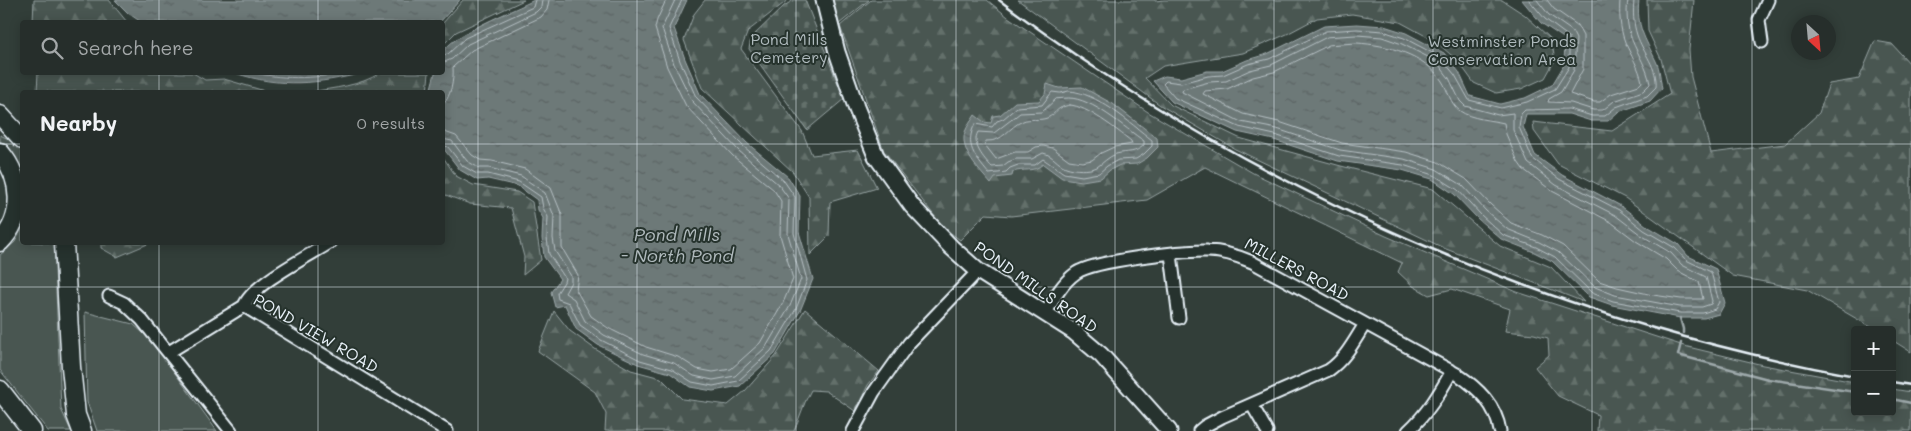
<!DOCTYPE html>
<meta charset="utf-8">
<style>
:root{--surface:#262e2b;--page:#2e3633;--text:#f1f3f6;--muted:#a4a8a9;--line:#424a47}
body{margin:0;font-family:Mali,sans-serif;background:var(--page);color:var(--text)}
.controls{position:absolute;right:15px;bottom:15px;display:grid;overflow:hidden;border-radius:5px;box-shadow:0 2px 12px #0003}
.controls button{width:45px;height:45px;display:grid;place-items:center;padding:0;border:0;border-bottom:1px solid var(--line);background:var(--surface);color:var(--text);font:25px sans-serif}
.compass{position:absolute;left:1791px;top:15px;width:45px;height:45px;border-radius:50%;background:var(--surface);box-shadow:0 2px 12px #0003;rotate:154deg}
.list{margin:0;padding:0;list-style:none}
h2{display:flex;justify-content:space-between;align-items:center;height:65px;margin:0;padding:0 20px;font-size:21px}
h2 small{font-size:16px;font-weight:400;color:var(--muted)}
.icon{flex:none;width:28px;height:28px;fill:none;stroke:currentColor;stroke-width:2;stroke-linecap:round;stroke-linejoin:round}
.map{position:relative;flex:none;width:1911px;height:431px;overflow:hidden}
.search{position:absolute;background:var(--surface);box-shadow:0 2px 12px #0003;left:20px;top:20px;width:425px;height:55px;display:flex;align-items:center;gap:12px;box-sizing:border-box;padding:0 18px;border-radius:5px;color:var(--muted);font-size:19px}
.panel{position:absolute;background:var(--surface);box-shadow:0 2px 12px #0003;left:20px;top:90px;width:425px;height:155px;border-radius:5px}
.map>svg:first-child{display:block}
</style>
<div class="map">
<svg width="1911" height="431" viewBox="0 0 1911 431">
<defs>
<pattern id="forest-firs" width="22" height="20" patternUnits="userSpaceOnUse" patternTransform="scale(1.25)"><rect width="22" height="20" fill="#495651"/><path d="M5 1l3.5 6h-7zM16 11l3.5 6h-7z" fill="#636f6b"/></pattern>
<pattern id="cemetery-stones" width="16" height="16" patternUnits="userSpaceOnUse" patternTransform="scale(1.25)"><rect width="16" height="16" fill="#495651"/><path d="M2 7V4a2 2 0 0 1 4 0v3zM10 15v-3a2 2 0 0 1 4 0v3z" fill="#636f6b"/></pattern>
<pattern id="water-ripples" width="26" height="14" patternUnits="userSpaceOnUse" patternTransform="scale(1.25)"><rect width="26" height="14" fill="#6d7978"/><path d="M2 4q2-2 4 0t4 0M15 11q2-2 4 0t4 0" fill="none" stroke="#5b6363"/></pattern>
</defs>
<rect width="100%" height="100%" fill="#323e39"/>
<filter id="ink" filterUnits="userSpaceOnUse"><feTurbulence type="fractalNoise" baseFrequency=".02" numOctaves="2"/><feDisplacementMap in="SourceGraphic" scale="10" xChannelSelector="R" yChannelSelector="G"/><feConvolveMatrix kernelMatrix="1 2 1 2 8 2 1 2 1" color-interpolation-filters="sRGB"/></filter>
<g filter="url(#ink)">
<path fill="#495651" stroke="#98a4a4" d="M0,135L13,141L22,151V177L9,147L0,142Z
M22,228V242L54,243L61,409L71,431H48L0,370V255L15,242Z
M85,312L133,324L151,340L217,431H97L87,402Z"/>
<path fill="url(#forest-firs)" stroke="#98a4a4" d="M34,0H109L127,22H33Z
M463,0H524L456,32L443,45V23Z
M705,0H788L748,31L741,49L802,131L812,155L858,150L877,188L830,202L829,236L810,255L809,197L793,172L702,88L684,40L694,14Z
M871,0H987L1008,17L1148,112L1253,173L1386,236L1517,292L1684,346L1763,365L1855,382V412H1892V389L1911,392V431H1597L1598,415L1558,396L1535,367L1549,355L1548,338L1534,334L1505,331L1510,309L1452,289L1429,295L1413,286L1398,272L1402,263L1205,167L1147,200L1011,216L986,214L960,240L943,227L884,151L840,26Z
M1018,0H1155V1L1164,0H1502L1525,15L1551,39L1555,60L1545,78L1521,89L1496,93L1474,83L1458,61L1435,41L1400,22L1352,14L1317,18L1287,34L1243,53L1163,66L1145,78L1171,105L1239,138L1341,166L1433,189L1500,246L1551,267L1584,302L1446,249L1235,149L1160,105Z
M1647,0H1694L1689,50L1691,77L1711,153L1785,144L1819,113L1829,84L1859,79L1875,41L1892,44L1911,65V352L1892,340V330H1876L1807,290L1733,276L1625,198L1558,164L1534,131L1533,122L1612,131L1670,94L1661,59L1648,31Z
M38,72L193,73L205,80L224,79L268,92H37Z
M380,73H429L427,92H310C334,88 360,86 380,73Z
M443,157L456,176L473,185L517,192L532,202L541,260L523,275L524,257L511,208L470,204L443,194Z
M101,243V242L150,243L117,257L101,248Z
M805,309L879,371L868,385L855,411L826,391L811,390L806,400L794,431H605L606,414L595,392L538,351L554,311L570,331L595,349L631,370L661,378L682,399L728,405L745,391L776,356Z"/>
<path fill="url(#cemetery-stones)" stroke="#98a4a4" d="M794,0H805L844,99L807,130L749,49L751,38L784,6Z
M832,0H869L839,24Z"/>
<path fill="url(#water-ripples)" stroke="#9ea9ab" d="M115,0H460L440,22H141L128,13Z
M534,0H687L674,28L685,59L700,94L747,143L788,177L800,196L799,232L813,279L800,311L775,354L740,386L713,391L690,387L670,373L638,364L598,345L576,329L565,305L555,307L551,292L560,279L544,257L542,238L543,218L538,210L537,200L518,186L488,179L477,180L460,170L443,148L442,92H430L435,73L442,72C442,67 441,58 443,53C449,35 516,10 534,0Z
M1522,0H1639C1636,26 1645,38 1656,61C1660,69 1660,79 1662,88L1650,101L1618,112L1608,121H1591L1569,114H1526L1523,127L1535,155L1562,175L1621,206L1647,226L1678,244L1688,256L1716,269L1725,303L1719,314L1704,318H1680L1612,305L1589,297L1552,261L1534,252L1501,239L1478,219L1454,194L1432,179L1402,170L1338,161L1274,140L1237,132L1172,102L1153,81L1165,76L1181,78L1207,71H1222L1247,60L1267,54L1324,26L1357,24L1384,26L1406,33L1444,53L1459,72L1470,96L1500,104L1525,98L1552,85L1564,65L1565,39L1541,23Z
M235,73H363C318,84 280,88 235,73Z
M1047,84L1059,88L1082,87L1113,104L1157,138L1158,147L1147,158L1137,164L1120,165L1110,170L1101,178L1094,179L1082,181L1062,178L1043,164C1033,173 1024,168 1013,172L1012,176L995,178L991,184C980,171 959,151 965,132C967,126 972,120 975,115L984,122L991,123L993,116L1000,115L1015,102L1039,101L1045,94Z"/>
<g fill="none" stroke-linecap="round" stroke-linejoin="round">
<path stroke="#b7c1c5" stroke-width="1" d="M1529,0L1545,19L1569,37V67L1555,89L1527,102L1501,108L1469,100L1455,75L1440,57L1404,38L1383,31L1357,29L1326,31L1269,59L1248,64L1223,75L1208,76L1181,83L1166,81L1163,84L1175,98L1239,127L1275,135L1339,156L1403,165L1434,175L1458,190L1481,215L1503,235L1536,247L1555,257L1592,293L1613,301L1680,313H1703L1715,309L1719,302L1711,272L1686,260L1675,248L1644,230L1619,210L1559,179L1532,158L1519,127L1521,114L1525,110L1569,109L1592,116H1605L1616,107L1647,96L1656,87C1658,68 1643,53 1637,35C1633,23 1633,12 1634,0
M1537,0L1549,15L1572,31L1576,39L1574,70L1561,92L1549,99L1548,102L1571,103L1593,110H1603L1614,101L1643,91L1650,84C1647,67 1638,55 1632,40C1627,27 1626,13 1628,0
M1547,0L1554,9L1577,25L1583,36V69L1570,94L1594,102H1600L1611,94L1639,85L1642,82C1639,67 1631,56 1625,42C1620,29 1619,14 1620,0
M1357,35L1382,37L1402,44L1436,61L1449,78L1460,101L1465,106L1498,115L1513,113V130L1528,163L1556,185L1615,215L1641,235L1671,253L1682,265L1706,277L1712,301L1711,304L1702,307H1680L1615,295L1595,287L1558,252L1539,242L1507,229L1486,211L1462,185L1436,169L1404,159L1340,150L1277,129L1241,122L1182,92L1183,89L1209,82L1226,81L1250,70L1271,65L1327,37Z
M1357,43C1388,45 1424,54 1442,81C1448,90 1450,104 1460,111C1471,119 1491,120 1504,123L1506,134L1518,162L1523,169L1552,191L1611,222L1636,241L1666,259L1678,271L1699,282L1703,299H1681L1653,295L1617,287L1599,281L1563,246L1542,235L1511,223L1491,205L1466,179L1438,162L1406,152L1342,143L1279,122L1243,114L1203,94L1205,91L1227,89L1253,77L1274,72L1329,45Z
M442,55L448,54L465,38L533,7L535,0
M442,63L452,59L468,44L536,12L541,7L542,0
M250,72C280,79 313,80 343,72
M1069,91C1096,92 1130,123 1152,140V146L1144,154L1136,159L1118,160L1107,166L1099,173L1093,174L1082,176L1064,173L1043,159L1035,165H1018L1010,168L1006,172L989,174C975,157 964,145 975,124L992,127L997,121L1003,119L1017,107L1042,105L1052,92L1060,93Z
M1069,98C1092,98 1125,128 1144,141V145C1135,154 1128,151 1116,154C1108,157 1103,163 1097,167C1089,171 1074,170 1066,167C1057,164 1053,155 1043,153L1032,159H1016L1008,162L1003,166L992,167C984,159 971,144 978,132L994,133L1020,113L1042,112L1056,99Z
M1070,105C1087,106 1117,130 1131,141L1132,144L1114,147L1101,153L1092,160L1082,162L1069,160L1053,148L1043,146L1036,147L1028,152H1015L996,159L985,145L986,141C1004,142 1008,127 1023,121C1030,118 1039,121 1047,118C1058,113 1054,108 1070,105Z
M442,106C451,97 454,80 453,67L472,50L541,17L547,10L549,0
M442,131L456,136L472,155L480,160L492,161L525,169L551,188L562,215V248L578,275L576,290L591,316L608,328L646,347L678,357L697,369L713,372L731,369L760,343L783,303L793,279L780,235L781,201L774,190L733,156L686,106L667,67L655,28L657,20L666,0
M442,139L452,141L467,161L479,168H489L521,176L545,193L554,216L553,238L555,251L571,276V282L565,293L574,299L585,321L604,335L643,354L674,363L694,376L713,380L735,376L766,347L790,306L801,279L788,234L789,199L779,185L739,151L692,101L674,64L662,28L675,0
M442,145L448,147L463,166L477,174H488L519,182L541,197L543,208L548,217L547,238L549,254L565,278L564,282L557,293L558,299L569,303L580,325L601,340L640,360L672,369L692,382L713,386L738,381L771,351L796,309L807,280L794,233L795,197L784,181L743,146L696,97L680,61L669,28L682,0"/>
<path stroke="#9ea9ab" stroke-width="2.5" d="M1680,318L1683,329V333
M1681,343L1678,355L1768,379L1855,392
M1892,399L1911,403"/>
<defs>
<path id="minor" d="M1762,42L1759,20L1768,0
M1171,254L1179,318
M109,296L124,303L142,320L231,431
M244,306C252,284 309,256 331,242
M1046,313C1054,298 1062,283 1076,273C1092,261 1186,250 1208,251C1224,251 1238,256 1252,262L1457,374C1478,388 1496,405 1500,431
M169,352L244,306L447,431
M1252,405L1267,431
M853,431L874,392L909,343L978,271
M1199,431L1205,426L1222,417L1329,370C1346,358 1354,341 1365,324
M1408,431C1427,414 1439,394 1452,371"/>
<path id="major" d="M824,0L837,52L856,107L876,156L912,206L951,247L978,271L1074,332L1101,355L1169,431"/>
<path id="highway" d="M0,115L22,139
M0,152C22,178 25,217 0,242
M64,242L71,367L76,415L82,431
M0,390L32,431"/>
</defs>
<use href="#minor" stroke="#e8f1f8" stroke-width="15"/>
<use href="#major" stroke="#e8f1f8" stroke-width="19"/>
<use href="#highway" stroke="#e8f1f8" stroke-width="21"/>
<use href="#minor" stroke="#26332d" stroke-width="11"/>
<use href="#major" stroke="#26332d" stroke-width="15"/>
<use href="#highway" stroke="#26332d" stroke-width="18"/>
<path stroke="#e8f1f8" stroke-width="2.5" d="M999,0C1251,189 1545,319 1855,376
M1892,382L1911,385"/>
</g>
</g>
<path fill="none" stroke="#e8f1f8" stroke-width="1" stroke-opacity="0.55" d="M159,0V22M318,0V22M478,0V431M637,0V431M796,0V431M956,0V431M1115,0V431M1274,0V431M1433,0V431M1592,0V431M1752,0V431M159,72V92M318,72V92M0,144H22M442,144H1911M159,242V431M318,242V431M0,287H1911"/>
<g text-anchor="middle" stroke-width="4" stroke-linejoin="round" paint-order="stroke">
<g font-size="16" fill="#b0bbbe" stroke="#26332d">
<text x="789" y="45">Pond Mills<tspan x="789" dy="18">Cemetery</tspan></text>
<text x="1502" y="47">Westminster Ponds<tspan x="1502" dy="18">Conservation Area</tspan></text>
</g>
<g font-size="16" fill="#e8f1f8" stroke="#26332d">
<text transform="translate(1297 269) rotate(28)" y="6">MILLERS ROAD</text>
<text transform="translate(1036 287) rotate(35)" y="6">POND MILLS ROAD</text>
<text transform="translate(316 333) rotate(30)" y="6">POND VIEW ROAD</text>
</g>
<g font-size="18" font-style="italic" fill="#b1bbbe" stroke="#26332d">
<text x="677" y="241">Pond Mills<tspan x="677" dy="21">- North Pond</tspan></text>
</g>
</g>
</svg>
<div class="controls">
<button>+</button>
<button>−</button>
</div>
<svg class="compass" viewBox="-18 -18 36 36"><path d="M0-13l5 13h-10z" fill="#e53935"/><path d="M0 13l5-13h-10z" fill="#a4a8a9"/></svg>
<div class="search"><svg class="icon" aria-label="search" viewBox="0 0 24 24"><circle cx="10" cy="10" r="6"/><path d="M15 15l6 6"/></svg>Search here</div>
<section class="panel">
<h2>Nearby<small>0 results</small></h2>
<ul class="list">
</ul>
</section>
</div>
